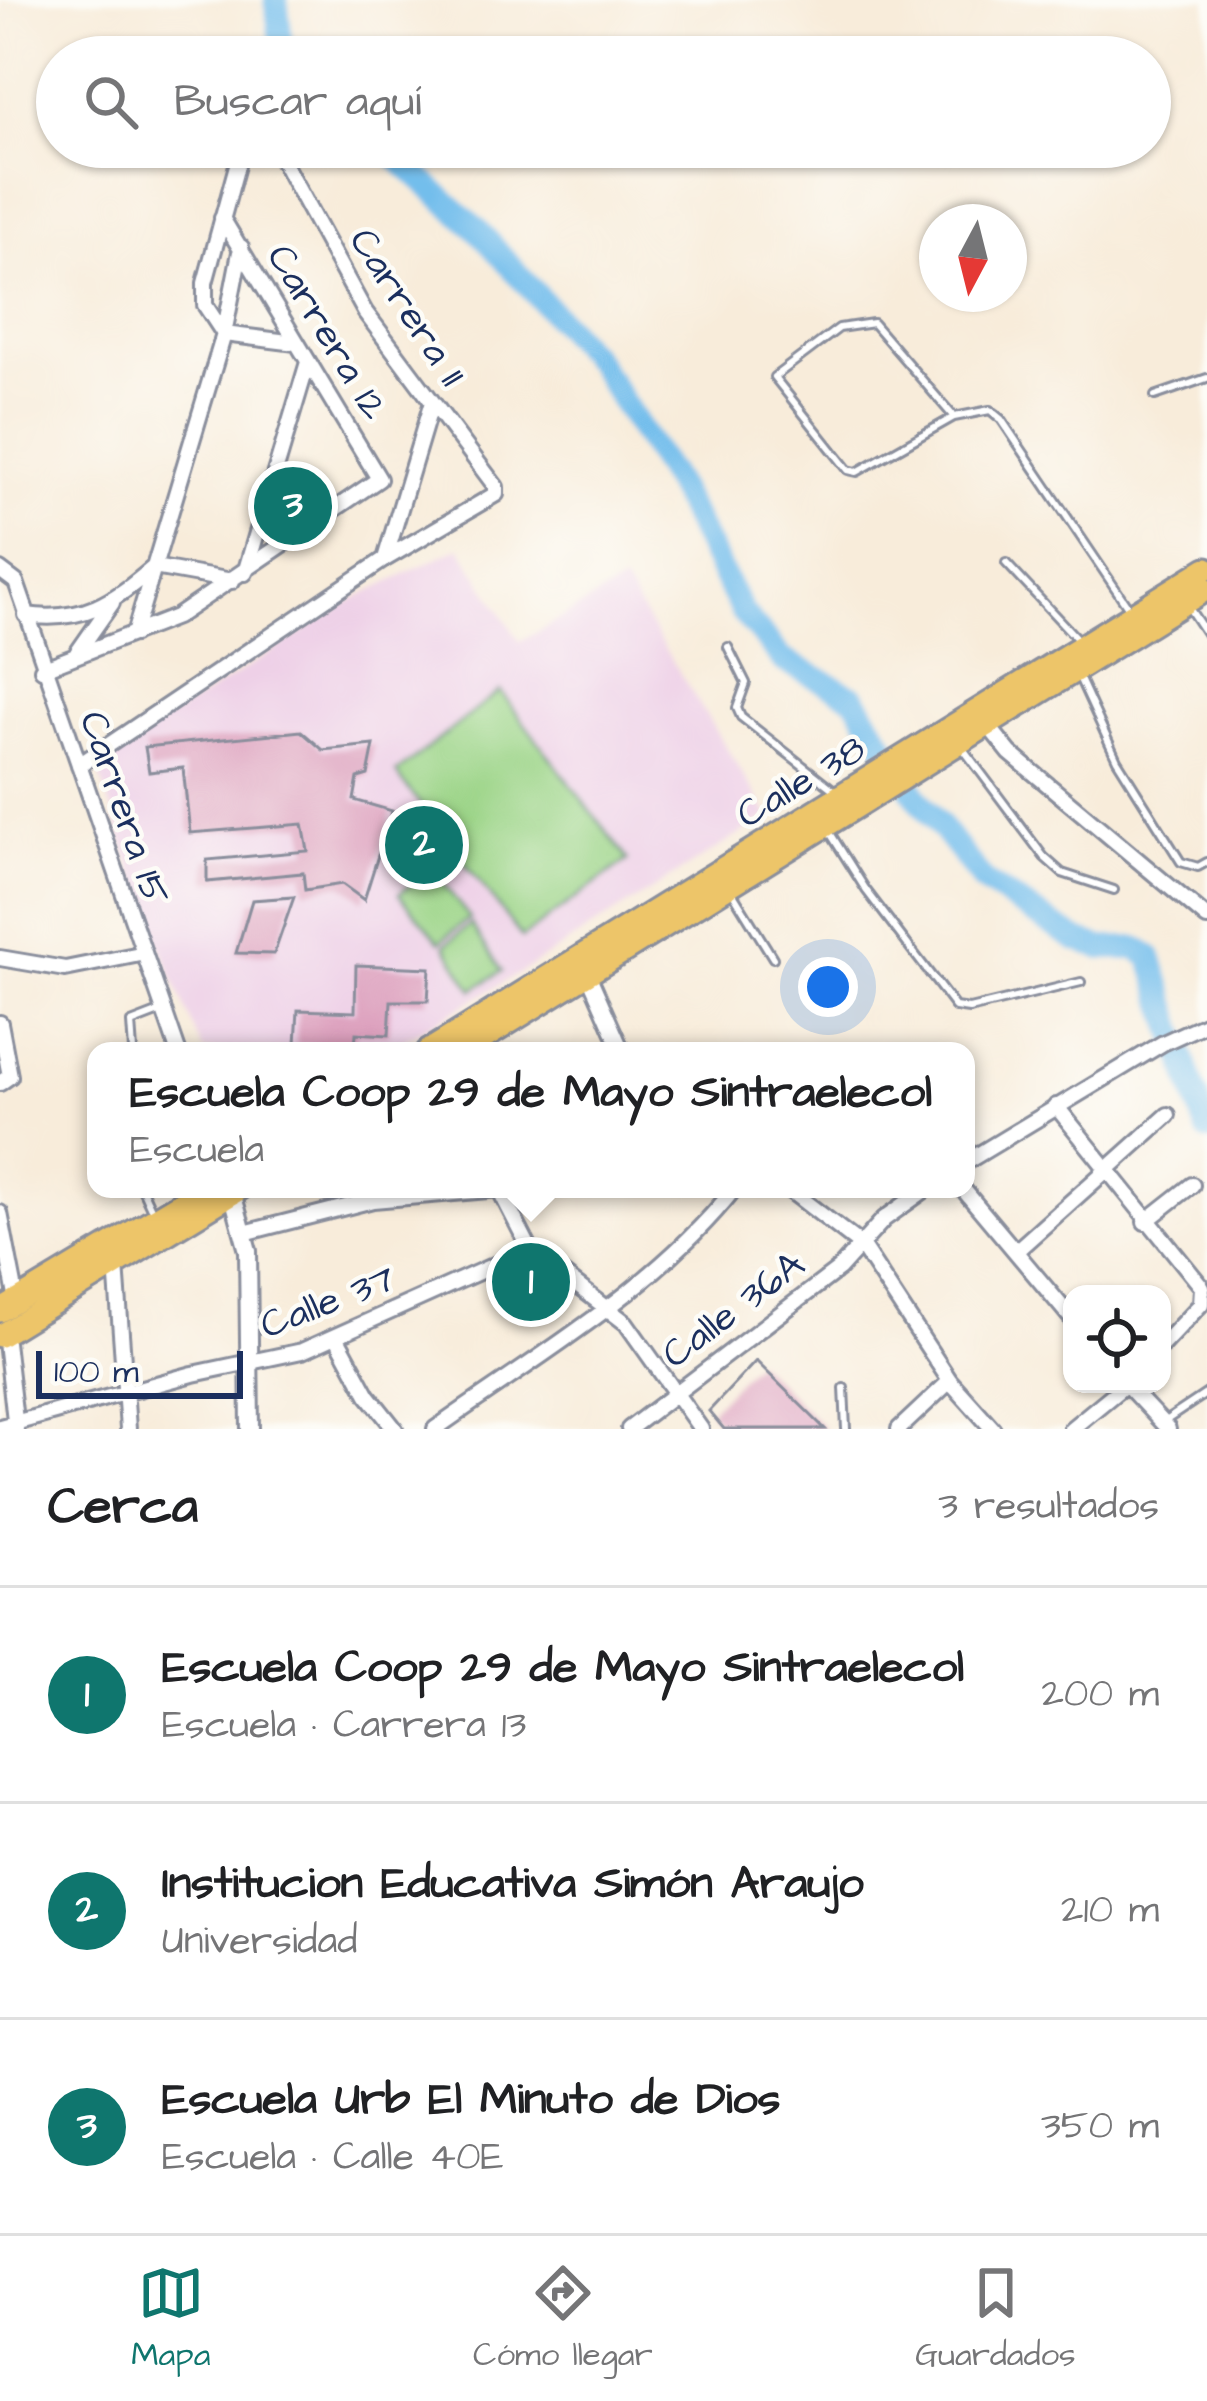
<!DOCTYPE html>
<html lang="es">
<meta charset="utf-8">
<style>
:root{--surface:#fff;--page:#f2f2f2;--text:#202124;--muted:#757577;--line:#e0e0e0;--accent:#0f766e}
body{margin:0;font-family:"Architects Daughter",sans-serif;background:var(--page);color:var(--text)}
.controls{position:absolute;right:36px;bottom:36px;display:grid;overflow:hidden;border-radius:24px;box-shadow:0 3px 9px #0004}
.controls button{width:108px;height:108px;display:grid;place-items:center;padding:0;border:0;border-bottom:3px solid var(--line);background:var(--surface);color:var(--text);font:60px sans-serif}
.compass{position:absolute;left:919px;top:204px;width:108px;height:108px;border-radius:50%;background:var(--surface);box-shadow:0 3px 9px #0004;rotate:187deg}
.scale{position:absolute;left:36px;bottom:30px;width:207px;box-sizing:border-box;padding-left:12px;border:6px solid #1b2f5e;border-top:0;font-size:33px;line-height:42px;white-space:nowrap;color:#1b2f5e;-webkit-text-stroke:9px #fdfcf7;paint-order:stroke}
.you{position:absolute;left:828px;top:987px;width:42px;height:42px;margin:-30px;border:9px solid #fff;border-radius:50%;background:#1a73e8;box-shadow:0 0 0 18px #1a73e833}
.badge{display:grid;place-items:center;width:78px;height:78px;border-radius:50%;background:var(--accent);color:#fff;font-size:39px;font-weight:700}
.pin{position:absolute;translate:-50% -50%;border:6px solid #fff;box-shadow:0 3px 12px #0006}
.popup{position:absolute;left:87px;top:1042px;width:888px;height:156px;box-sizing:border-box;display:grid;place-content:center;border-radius:24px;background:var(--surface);filter:drop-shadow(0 3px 9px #0005);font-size:39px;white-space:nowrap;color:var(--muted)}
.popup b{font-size:45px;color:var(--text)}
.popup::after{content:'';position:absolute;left:50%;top:100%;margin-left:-24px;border:24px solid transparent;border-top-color:var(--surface)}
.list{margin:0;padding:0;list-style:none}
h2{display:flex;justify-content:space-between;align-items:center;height:156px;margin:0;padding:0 48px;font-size:51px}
h2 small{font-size:39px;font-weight:400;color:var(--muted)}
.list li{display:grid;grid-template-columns:78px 1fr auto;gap:36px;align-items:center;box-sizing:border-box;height:216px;padding:0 48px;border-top:3px solid var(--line)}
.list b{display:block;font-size:45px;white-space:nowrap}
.list p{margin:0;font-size:39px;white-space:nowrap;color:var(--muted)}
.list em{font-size:39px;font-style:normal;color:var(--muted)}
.icon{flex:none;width:66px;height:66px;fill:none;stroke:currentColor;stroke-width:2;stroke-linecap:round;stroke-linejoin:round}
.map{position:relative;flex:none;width:1207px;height:1429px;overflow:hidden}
.search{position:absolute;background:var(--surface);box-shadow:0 3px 9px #0004;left:36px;right:36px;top:36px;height:132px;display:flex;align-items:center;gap:30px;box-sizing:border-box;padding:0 42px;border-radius:66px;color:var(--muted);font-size:45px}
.sheet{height:804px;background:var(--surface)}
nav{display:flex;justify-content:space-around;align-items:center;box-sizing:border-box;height:168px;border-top:3px solid var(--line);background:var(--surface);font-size:33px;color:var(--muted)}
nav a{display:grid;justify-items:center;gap:6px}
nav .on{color:var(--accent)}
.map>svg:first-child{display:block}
</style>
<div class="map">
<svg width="1207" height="1429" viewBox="0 0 1207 1429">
<rect width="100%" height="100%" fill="#fdfcf7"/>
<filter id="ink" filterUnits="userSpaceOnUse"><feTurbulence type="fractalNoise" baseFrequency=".00833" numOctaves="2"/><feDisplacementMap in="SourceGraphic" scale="24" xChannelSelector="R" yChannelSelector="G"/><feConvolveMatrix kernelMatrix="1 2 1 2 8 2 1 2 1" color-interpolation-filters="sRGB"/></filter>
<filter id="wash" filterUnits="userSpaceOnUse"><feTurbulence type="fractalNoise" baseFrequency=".004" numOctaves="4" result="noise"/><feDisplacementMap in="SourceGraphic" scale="48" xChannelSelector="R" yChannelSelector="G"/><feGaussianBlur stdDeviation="2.7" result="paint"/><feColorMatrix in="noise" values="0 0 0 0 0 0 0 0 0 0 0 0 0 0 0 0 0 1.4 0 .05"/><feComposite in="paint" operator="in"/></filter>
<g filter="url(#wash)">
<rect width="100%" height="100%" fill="#f8ecda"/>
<path fill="#eed0e7" d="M460,547L520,642L623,582L769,816L520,973L384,1051H203L151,924L94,758L177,713L357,597Z"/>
<path fill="#9bd487" stroke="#5b8272" stroke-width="3" d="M500,691L628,860L522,938L396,773Z
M431,868L470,918L440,942L399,894Z
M471,924L502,971L473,990L445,945Z"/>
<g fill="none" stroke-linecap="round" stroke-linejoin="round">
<path stroke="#73beec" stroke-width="24" d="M276,0L283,57
M385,147L477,229L597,362L678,489L742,612L783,660L854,697L917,797L984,882L1077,940L1102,948H1136L1151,957L1207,1130"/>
</g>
<g id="blocks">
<path fill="#dda0be" d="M301,731L323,750L374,745L368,775L358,778L354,800L392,811L364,900L342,884L305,890L303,873L207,882V860L308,851L303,824L190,833L183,768L149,772L145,747Z
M294,897L274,954L236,953L252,900Z
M356,965L430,968L428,1001H391L389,1035L356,1033L355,1047L296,1044L298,1010L355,1012Z
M756,1361L825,1429H724L709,1411Z"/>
</g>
</g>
<g filter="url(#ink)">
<use href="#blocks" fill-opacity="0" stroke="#8a8e9c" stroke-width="3"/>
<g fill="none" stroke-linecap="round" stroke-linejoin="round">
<defs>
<path id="service" d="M1155,396L1207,378
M954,417L873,323L839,328L774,377L848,470L857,472L954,417L990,410L1001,419L1130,610
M1006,563L1080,642
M1187,605L1207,635
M728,647L746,683L737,708L741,717L834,790
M1078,675L1117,760L1181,862L1198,867L1207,862
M961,746L1044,857L1062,873L1114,890
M827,828L866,890L955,1007L969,1009L1081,982
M731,890L773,958
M133,1051L131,1023L162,1011
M142,1189L154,1215
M844,1388L846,1429
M1165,1421L1207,1393"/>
<path id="minor" d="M242,147L205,283V305L224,334L296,343
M385,559L432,402
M0,570L16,582L178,1051
M245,573L308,362
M26,615C83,623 112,603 154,567L232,581
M134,634L224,334L241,247
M77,653L112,603
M42,669L176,617L379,479L222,218
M986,723L1010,753L1207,918
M79,765L385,559L496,494V487L365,312L275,147
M0,958L65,969L140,954
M588,974L622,1051
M0,1023L10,1076L0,1083
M1056,1106L1202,1287L1201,1304L1162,1345
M966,1162L1163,1043L1207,1023
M499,1189L530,1249L626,1323L701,1429
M788,1189L861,1245L950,1381L993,1429
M963,1189L1072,1319
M0,1213L17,1301
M1145,1222L1192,1185
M244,1233L373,1200L500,1189
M1016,1251L1168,1115
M116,1265L128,1429
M5,1333L16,1429
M337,1338L368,1395L395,1429
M0,1427L193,1374L302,1351L530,1249
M435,1429C537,1356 656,1288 734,1189
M629,1429L839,1269L884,1219L926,1189
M899,1429L950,1381
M1071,1429L1126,1384L1168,1429"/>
<path id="tertiary" d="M231,1189L248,1251L250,1429"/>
<path id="trunk" d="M428,1051L1207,568
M464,1051L1207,589
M0,1311L203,1189
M0,1336L240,1189"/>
</defs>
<use href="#service" stroke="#8a8e9c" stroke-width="12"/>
<use href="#minor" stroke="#8a8e9c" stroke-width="20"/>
<use href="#tertiary" stroke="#8a8e9c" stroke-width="22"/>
<use href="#trunk" stroke="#8a8e9c" stroke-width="27"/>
<use href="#service" stroke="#fff" stroke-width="6"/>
<use href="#minor" stroke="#fff" stroke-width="14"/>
<use href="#tertiary" stroke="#fff" stroke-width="16"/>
<use href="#trunk" stroke="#edc569" stroke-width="21"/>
</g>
</g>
<g text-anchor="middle" stroke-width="9" stroke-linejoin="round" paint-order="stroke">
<g font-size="39" fill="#1b2f5e" stroke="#fdfcf7">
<text transform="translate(409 306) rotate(57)" y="14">Carrera 11</text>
<text transform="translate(329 331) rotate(59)" y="14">Carrera 12</text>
<text transform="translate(800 780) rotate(-31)" y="14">Calle 38</text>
<text transform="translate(126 807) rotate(71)" y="14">Carrera 15</text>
<text transform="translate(327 1300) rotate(-21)" y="14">Calle 37</text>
<text transform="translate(732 1308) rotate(-37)" y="14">Calle 36A</text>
</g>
</g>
</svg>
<div class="controls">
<button><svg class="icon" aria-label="locate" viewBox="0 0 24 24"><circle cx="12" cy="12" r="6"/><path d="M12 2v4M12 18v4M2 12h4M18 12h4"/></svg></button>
</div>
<svg class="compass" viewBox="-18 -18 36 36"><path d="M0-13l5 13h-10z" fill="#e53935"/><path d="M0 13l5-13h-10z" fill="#757577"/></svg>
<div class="scale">100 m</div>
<div class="you"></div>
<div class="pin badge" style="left:531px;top:1282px">1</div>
<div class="popup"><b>Escuela Coop 29 de Mayo Sintraelecol</b>Escuela</div>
<div class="pin badge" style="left:424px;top:845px">2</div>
<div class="pin badge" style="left:293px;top:506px">3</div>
<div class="search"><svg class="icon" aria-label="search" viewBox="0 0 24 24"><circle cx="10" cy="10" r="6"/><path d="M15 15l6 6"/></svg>Buscar aquí</div>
</div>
<section class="sheet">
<h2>Cerca<small>3 resultados</small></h2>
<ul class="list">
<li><span class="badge">1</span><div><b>Escuela Coop 29 de Mayo Sintraelecol</b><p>Escuela · Carrera 13</p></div><em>200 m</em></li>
<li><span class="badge">2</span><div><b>Institucion Educativa Simón Araujo</b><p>Universidad</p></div><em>210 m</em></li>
<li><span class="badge">3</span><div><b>Escuela Urb El Minuto de Dios</b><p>Escuela · Calle 40E</p></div><em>350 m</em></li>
</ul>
</section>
<nav>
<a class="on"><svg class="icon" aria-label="map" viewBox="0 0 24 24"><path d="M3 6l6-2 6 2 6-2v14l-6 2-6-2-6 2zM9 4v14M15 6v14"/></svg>Mapa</a>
<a><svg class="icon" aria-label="directions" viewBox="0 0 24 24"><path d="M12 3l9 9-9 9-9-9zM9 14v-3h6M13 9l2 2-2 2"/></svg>Cómo llegar</a>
<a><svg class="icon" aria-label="saved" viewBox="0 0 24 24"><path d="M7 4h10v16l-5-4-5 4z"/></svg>Guardados</a>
</nav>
